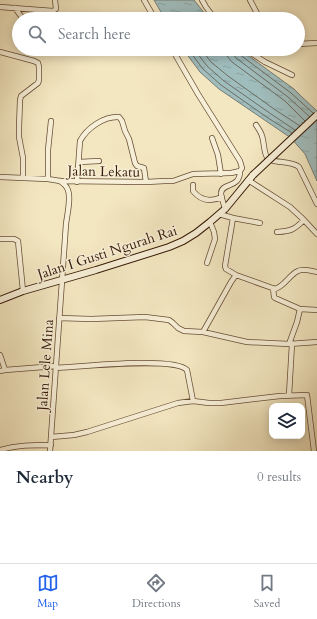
<!DOCTYPE html>
<style>
:root{--surface:#fff;--page:#f6f6f7;--text:#1f2937;--muted:#747a83;--line:#e0e1e3;--accent:#2563eb}
body{margin:0;font-family:Cardo,serif;background:var(--page);color:var(--text)}
.controls{position:absolute;right:12px;bottom:12px;display:grid;overflow:hidden;border-radius:8px;box-shadow:0 2px 10px #0003}
.controls button{width:36px;height:36px;display:grid;place-items:center;padding:0;border:0;border-bottom:1px solid var(--line);background:var(--surface);color:var(--text);font:20px sans-serif}
.list{margin:0;padding:0;list-style:none}
h2{display:flex;justify-content:space-between;align-items:center;height:52px;margin:0;padding:0 16px;font-size:17px}
h2 small{font-size:13px;font-weight:400;color:var(--muted)}
.icon{flex:none;width:22px;height:22px;fill:none;stroke:currentColor;stroke-width:2;stroke-linecap:round;stroke-linejoin:round}
.map{position:relative;flex:none;width:317px;height:451px;overflow:hidden}
.search{position:absolute;background:var(--surface);box-shadow:0 2px 10px #0003;left:12px;right:12px;top:12px;height:44px;display:flex;align-items:center;gap:10px;box-sizing:border-box;padding:0 14px;border-radius:22px;color:var(--muted);font-size:15px}
.sheet{height:112px;background:var(--surface)}
nav{display:flex;justify-content:space-around;align-items:center;box-sizing:border-box;height:56px;border-top:1px solid var(--line);background:var(--surface);font-size:11px;color:var(--muted)}
nav a{display:grid;justify-items:center;gap:2px}
nav .on{color:var(--accent)}
.map>svg:first-child{display:block}
</style>
<div class="map">
<svg width="317" height="451" viewBox="0 0 317 451">
<defs>
<pattern id="water-ripples" width="26" height="14" patternUnits="userSpaceOnUse"><rect width="26" height="14" fill="#a0bdbd"/><path d="M2 4q2-2 4 0t4 0M15 11q2-2 4 0t4 0" fill="none" stroke="#8aa2a1"/></pattern>
</defs>
<rect width="100%" height="100%" fill="#f3e7c1"/>
<filter id="stains"><feTurbulence type="fractalNoise" baseFrequency=".005" numOctaves="4"/><feColorMatrix values="0 0 0 0 .2 0 0 0 0 .09 0 0 0 0 .02 0 0 0 .5 -.17"/></filter>
<radialGradient id="worn" r=".72"><stop offset=".6" stop-color="#630" stop-opacity="0"/><stop offset="1" stop-color="#630" stop-opacity=".3"/></radialGradient>
<path fill="url(#water-ripples)" stroke="#767c75" d="M154,0H194L209,19H165Z
M183,49H239L294,89L301,96L317,111V181L305,154L291,138L266,121L219,89L200,72Z"/>
<g fill="none" stroke-linecap="round" stroke-linejoin="round">
<path stroke="#6c6c62" stroke-width="1" d="M188,49L203,69L221,85L268,118L292,133
M194,49L207,66L224,81L271,114L295,130
M201,49L211,62L228,76L274,109L300,126
M226,49L227,56L232,62L285,101L305,121
M232,49L233,54L236,58L288,97L310,117
M237,49L238,52L239,54L291,93L313,113"/>
<defs>
<path id="street" d="M144,0L155,19
M202,0L206,7L215,19
M250,0L260,19
M0,7L53,11L56,9L55,0
M15,8L23,19
M298,44L317,43
M245,49L265,62L292,75
M0,52L34,61L38,63L39,67V80L38,83L21,96L20,100L19,127V137L23,158V178
M256,125C258,128 261,132 262,136C264,141 264,154 267,157C271,164 291,160 299,167L317,204
M212,138L218,155L221,174
M79,162L99,161
M0,177L48,179L60,181L146,182L165,181H173L193,174L231,173L240,171L242,168L240,161L198,94L172,49
M48,179V150L51,121
M248,180L290,207L303,219L317,234
M77,182L80,141C87,128 104,116 119,117L122,121L125,131L129,139L135,163L137,166L144,168L146,182
M193,185V191C201,201 211,202 222,197
M225,209C224,204 221,198 221,193C222,182 240,189 240,171
M219,214L233,218L225,266L226,269L236,275
M233,218L260,223
M277,232C291,231 294,230 304,220
M0,239H14L18,241L23,291
M207,263L215,239L214,232L210,222
M273,288L274,297L275,298L300,309L297,322L289,344
M300,309L317,310
M59,318L91,319L145,317L169,320L173,323L178,328L184,331L203,332L247,342L289,344L317,342
M203,332L231,282L236,275L275,289C285,286 289,275 298,271C303,268 311,271 317,272
M0,355L5,370
M56,368C77,367 175,356 187,370L193,401
M0,371L5,370L56,366
M289,395L292,344
M51,437L74,435L87,432L178,403L193,401L209,403H221L280,396L307,395L314,451
M0,450C17,445 33,445 51,445
M50,451L66,224C67,215 72,196 67,188C66,185 62,183 60,181"/>
<path id="secondary" d="M0,300L23,291L96,270L169,247L183,241L196,233L210,222L225,209L253,175"/>
</defs>
<use href="#street" stroke="#664d36" stroke-width="6"/>
<use href="#secondary" stroke="#371a08" stroke-width="8"/>
<use href="#street" stroke="#f7efd7" stroke-width="4.5"/>
<use href="#secondary" stroke="#f7efd7" stroke-width="6"/>
<defs>
<path id="secondary-bridge" d="M253,175L317,115"/>
</defs>
<use href="#secondary-bridge" stroke="#371a08" stroke-width="8" stroke-linecap="butt"/>
<use href="#secondary-bridge" stroke="#f7efd7" stroke-width="6"/>
</g>
<g text-anchor="middle" stroke-width="3" stroke-linejoin="round" paint-order="stroke">
<g font-size="14" fill="#371a08" stroke="#f7efd7">
<text transform="translate(104 171) rotate(1)" y="5">Jalan Lekatu</text>
<text transform="translate(107 252) rotate(-18)" y="5">Jalan I Gusti Ngurah Rai</text>
<text transform="translate(45 365) rotate(-86)" y="5">Jalan Lele Mina</text>
</g>
</g>
<rect width="100%" height="100%" filter="url(#stains)"/>
<rect width="100%" height="100%" fill="url(#worn)"/>
</svg>
<div class="controls">
<button><svg class="icon" aria-label="layers" viewBox="0 0 24 24"><path d="M12 4l9 5-9 5-9-5zM3 14l9 5 9-5"/></svg></button>
</div>
<div class="search"><svg class="icon" aria-label="search" viewBox="0 0 24 24"><circle cx="10" cy="10" r="6"/><path d="M15 15l6 6"/></svg>Search here</div>
</div>
<section class="sheet">
<h2>Nearby<small>0 results</small></h2>
<ul class="list">
</ul>
</section>
<nav>
<a class="on"><svg class="icon" aria-label="map" viewBox="0 0 24 24"><path d="M3 6l6-2 6 2 6-2v14l-6 2-6-2-6 2zM9 4v14M15 6v14"/></svg>Map</a>
<a><svg class="icon" aria-label="directions" viewBox="0 0 24 24"><path d="M12 3l9 9-9 9-9-9zM9 14v-3h6M13 9l2 2-2 2"/></svg>Directions</a>
<a><svg class="icon" aria-label="saved" viewBox="0 0 24 24"><path d="M7 4h10v16l-5-4-5 4z"/></svg>Saved</a>
</nav>
